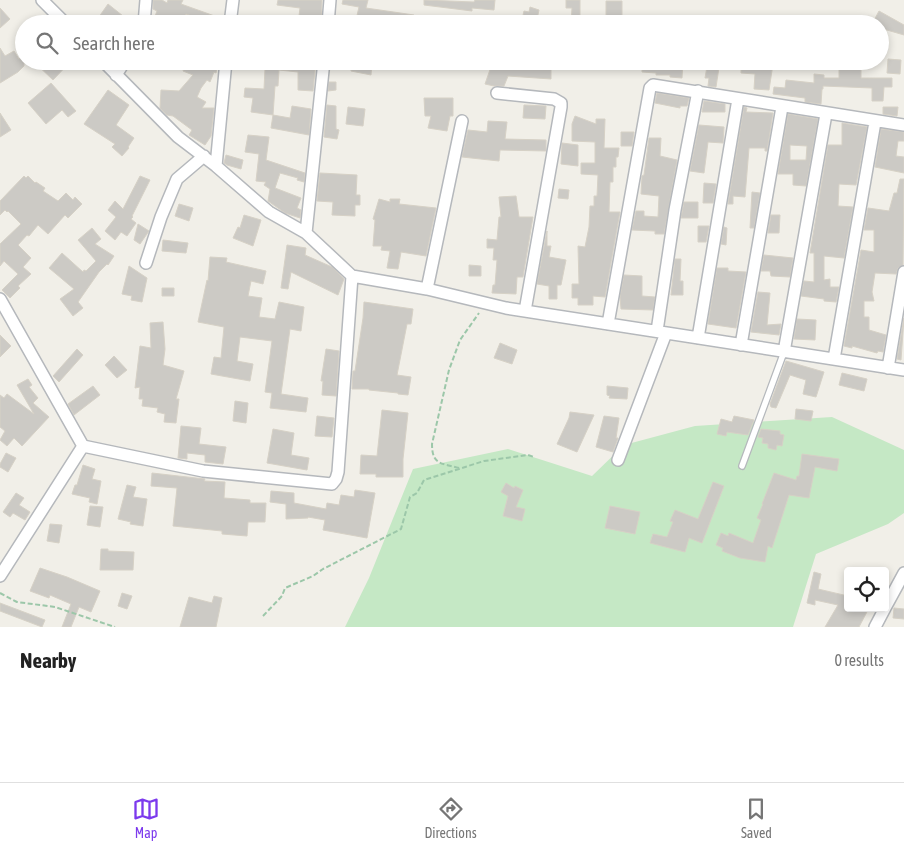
<!DOCTYPE html>
<style>
:root{--surface:#fff;--page:#f6f6f6;--text:#222;--muted:#767676;--line:#e0e0e0;--accent:#7c3aed}
body{margin:0;font-family:"Asap Condensed",sans-serif;background:var(--page);color:var(--text)}
.controls{position:absolute;right:15px;bottom:15px;display:grid;overflow:hidden;border-radius:5px;box-shadow:0 2px 8px #0003}
.controls button{width:45px;height:45px;display:grid;place-items:center;padding:0;border:0;border-bottom:1px solid var(--line);background:var(--surface);color:var(--text);font:25px sans-serif}
.list{margin:0;padding:0;list-style:none}
h2{display:flex;justify-content:space-between;align-items:center;height:65px;margin:0;padding:0 20px;font-size:21px}
h2 small{font-size:16px;font-weight:400;color:var(--muted)}
.icon{flex:none;width:28px;height:28px;fill:none;stroke:currentColor;stroke-width:2;stroke-linecap:round;stroke-linejoin:round}
.map{position:relative;flex:none;width:904px;height:627px;overflow:hidden}
.search{position:absolute;background:var(--surface);box-shadow:0 2px 8px #0003;left:15px;right:15px;top:15px;height:55px;display:flex;align-items:center;gap:12px;box-sizing:border-box;padding:0 18px;border-radius:28px;color:var(--muted);font-size:19px}
.sheet{height:155px;background:var(--surface)}
nav{display:flex;justify-content:space-around;align-items:center;box-sizing:border-box;height:70px;border-top:1px solid var(--line);background:var(--surface);font-size:14px;color:var(--muted)}
nav a{display:grid;justify-items:center;gap:2px}
nav .on{color:var(--accent)}
.map>svg:first-child{display:block}
</style>
<div class="map">
<svg width="904" height="627" viewBox="0 0 904 627">
<rect width="100%" height="100%" fill="#f1efe8"/>
<path fill="#c5e8c5" d="M832,417L904,450V513L888,524L816,554L793,627H345L369,578L413,469L508,449L592,476L624,445L695,426Z"/>
<path fill="#cccac5" stroke="#d6d1c6" fill-rule="evenodd" d="M153,0H162L167,3L168,0H183L181,4L223,19V24H214L186,14L181,24H152L157,11L153,9Z
M278,0H322L321,24H298L300,8L277,5Z
M343,0H368L366,8L414,15L412,24H355L359,7L342,4Z
M424,0L474,2L475,0H495L494,10L472,8V11L424,5Z
M566,0H580V24H571L572,8H566Z
M606,1H622V16H606Z
M108,4L133,24H94Z
M530,7L539,10L536,24H521L524,11L529,12Z
M0,8L10,19L0,28Z
M879,11L904,25V35L880,28V24H872Z
M0,48L5,56L14,51L19,59L24,54V66L18,72L0,83Z
M888,59L901,60L900,74L887,73Z
M33,61H71L53,80Z
M187,61H213L218,63L216,73L214,72L210,82L207,80L201,88L197,97L206,102L202,108H214L211,136L205,145L189,135L192,130L173,116L167,115L160,108L161,90L179,91L193,75L183,71Z
M238,61H316L313,91L298,90V72L279,70L278,86H275L273,115L251,112L253,98L244,97L245,88L264,89L265,69L238,67Z
M352,61L372,63L371,75L351,71Z
M493,61H551V79L508,76L504,86H494L485,84Z
M642,61H683L682,78L670,77V75H656V73L642,72Z
M708,61H720L716,87L708,86L709,78H705Z
M741,61L773,64L769,90L754,89L755,74L741,73Z
M839,68H861V78H892V87H884L883,101H872V88L823,86V89H822L821,104L805,102V98L773,94L774,87L785,88L786,80L814,83V74L824,75V78H839Z
M329,82H336V90L328,91Z
M51,83L76,111L68,117L62,110L46,124L28,103Z
M108,90L129,105L116,125L134,138L128,147L129,148L122,156L112,147L115,144L84,124Z
M657,93L689,98L687,106H680V108L655,103Z
M424,98H453V116H450L447,131L428,128L431,116H425Z
M704,101L725,104V112H702Z
M327,105L336,106V129L339,130L337,139L324,137Z
M524,105L546,106L545,119L523,118Z
M292,106L311,109L309,135L271,128L273,115L290,118Z
M348,107L365,109L363,126L346,124Z
M744,107L747,108L746,112L773,113L767,151H765V148H749L745,197L733,196V204H728Z
M883,107H898L897,116L883,114Z
M0,113L11,130L0,137Z
M788,114L818,119L806,186L793,185V174H778ZM790,145L807,146L806,160H790Z
M575,116L596,124V119H605L604,148H619L618,157H616V167H613V182H610L609,212H620L605,297L593,296V305H578V298H572V284H579L578,246L585,247L589,227L590,206H594V196H597L598,175L581,174V163H595V142L572,141V124Z
M488,121L507,122L505,139L546,140V151L500,150L499,161L462,157L468,130L487,132Z
M842,123L867,127L856,185L839,184L838,206L853,207L844,258L824,256V280L830,279V287H839L836,302L824,301V299L801,296L804,281L814,282V253H810L828,145H842Z
M699,125L724,127L723,143L708,142L704,173L690,171Z
M881,129L904,132V141H898L896,156L904,157V173L875,167Z
M621,132H634L632,146H621Z
M248,135L269,137L266,160L305,173L304,182L297,180L298,178L280,173L275,188L301,198L297,208L301,210L300,218L285,213L268,201L270,189L264,185L266,182L256,181L259,154L245,152Z
M649,138H661L660,156L677,160L664,234H655V231L632,230L636,211H644V216L658,217L659,196L641,194L642,176L644,175Z
M562,143L578,145V166L561,164Z
M226,155L243,160L241,169L227,165L224,163Z
M320,173L357,175L356,195H360V205H355V216L332,215L333,202L317,201Z
M24,176L26,178L28,176L35,183L36,182L45,188L43,191L58,201L66,193L73,200L75,197L82,204L68,218L65,215L48,234L38,225L29,236L27,235L18,245L31,258L23,267L31,274L18,286L20,288L10,298L2,290L18,274L4,261L0,266V244L21,224L8,211L7,212L5,210L0,215V201Z
M140,176L150,180L132,216L133,217L131,219L136,223L127,236L121,232L115,240L105,231L116,217L108,210L115,201L123,209Z
M900,179H904L903,265L898,268L896,274L875,273L872,292L874,301H864V317H869V330L886,335L883,352L878,351L877,353L852,346V348L844,346L861,250L874,252V230H864L868,208L889,211L894,193H897Z
M704,183L716,184L713,203H703Z
M559,189L569,190L568,199L558,198Z
M752,192L760,193L754,228H750Z
M516,196L519,217H533L523,277H517L516,294L492,293L493,285H495L497,260H493L494,248H487V239L497,240L499,217H501L499,197Z
M379,199L390,202V199H400L399,204L436,208L426,256L401,252L398,269L387,268L390,251L381,250L382,246H373L375,220L373,219Z
M684,202H698V218H681Z
M179,204L193,208L189,221L175,216Z
M244,215L261,220L253,246L233,238L238,227L240,228Z
M771,215H780L779,233H768Z
M138,224L149,231L140,244L134,240Z
M698,226H709L706,242H698Z
M724,227L727,228L726,245L721,244Z
M92,228L101,239L95,244L114,256L108,265L107,264L99,272L78,302L83,308L73,316L60,299L74,289L49,268L62,253L83,272L84,270L86,271L96,261L78,240Z
M547,231V246H551L549,257L566,260L561,285H557V299H549V286L537,284Z
M163,240L188,243L186,253L162,251Z
M287,245L306,248L305,255L332,267L344,279L338,295L291,272L288,289L281,288Z
M764,255L793,258L790,277L771,276L770,271H761Z
M210,257L227,258L226,262L266,271L263,284L251,281L248,296L262,298L259,317L275,319L279,302L304,307L301,331L290,329L281,394L308,398L306,412L270,408L272,393L265,392L272,341L240,337L237,361L253,364L250,381L211,374L214,357L221,358L224,327L198,322L207,280L208,281Z
M675,259H681L680,281H683V295H671Z
M469,265L481,266V276H469Z
M129,266L147,278L142,302L131,300L132,296L122,294Z
M717,268H728V271L746,272L736,328L708,324Z
M624,275L642,276V296L655,297L653,310L621,309L620,297Z
M162,288H174V296H162Z
M758,292L770,293L767,325L781,324L779,335L751,332Z
M364,302L413,309L411,324H407L397,375L411,377L408,395L398,394V393L369,390V389H352L353,371H355L363,318Z
M904,318L901,360L897,359Z
M797,319L816,320L815,340L794,339Z
M163,322L165,349L163,365L184,371L176,399H179L176,423L164,422L165,414L157,412L158,408L142,406L143,399H139L140,387L135,388L140,346L151,348L150,323Z
M0,335L11,346L0,357Z
M500,343L517,350L512,364L494,358Z
M77,349L83,355L59,382L53,376Z
M326,349L339,351L336,396L322,395L323,381H321Z
M114,356L127,370L117,378L105,365Z
M786,361L824,372L816,397L803,394L806,380L790,375L776,408L771,407L770,404Z
M842,373L867,379L864,391L839,385Z
M28,379L32,385L29,387L38,398L33,403L49,417L22,446L14,438L7,446L0,440L5,431L0,427V395L4,398L7,394L34,414L17,385Z
M93,386L100,395L74,415L68,404Z
M607,386L628,388L627,399L609,398L610,396L607,395Z
M235,401L248,403L246,423L233,421Z
M796,409L813,411L811,421L795,419Z
M382,410L408,413L403,459V477H376V474H360L361,455L377,456Z
M570,412L594,415L577,452L557,444L569,418Z
M317,416L334,418L332,437L315,436Z
M604,416L619,418L616,438H618L613,452L596,447Z
M734,416L754,420L748,435L727,432L726,436L717,434L721,419L732,422Z
M181,426L201,428L199,444L226,447L223,464L205,462V455L187,453V459L178,458Z
M273,429L294,433L291,455L309,458L307,470L267,463Z
M761,429L780,431V434L784,435L782,446L777,445L776,450L768,448V444L762,443L763,438L758,437Z
M6,453L16,458L8,472L0,467V464Z
M802,454L839,459L837,471L815,467L809,498L789,495L772,548L768,546L765,562L740,558L722,551L723,548L716,545L721,533L728,536L729,533L753,543L761,520L757,518L763,504H762L774,473L796,480L797,476H799Z
M83,465L95,469L92,479L101,481L97,504L89,502L90,498L72,494L75,485H77Z
M152,473L205,479L204,481L225,482L224,498L250,500V503H266L265,522H248L247,536L222,534V531L173,526L177,488L151,486Z
M713,482L724,486L702,543L689,538L685,552L650,543L653,534L667,537L673,522L670,521L675,510L698,519Z
M506,483L514,488L515,486L523,490L516,507L525,509L522,521L503,516L508,496L501,492Z
M127,485L136,487L133,497L147,499L143,526L130,524L131,522L118,519Z
M355,490L375,493L367,538L323,530L325,520L308,517V518L286,519V504L270,502L271,491L294,493V503L326,509L327,503L339,505L341,495L354,497Z
M16,493L24,498L19,505L30,512L25,520L13,513L10,517L3,512Z
M90,506L103,507L100,527L87,525Z
M610,506L640,512L635,534L605,528Z
M50,524L62,525L59,543L47,541Z
M101,549H108V551L134,552L133,570H100Z
M40,568L67,577L100,591L91,612L79,607L71,627H62L71,604L50,595L49,598L30,591Z
M814,572L821,574L818,589L848,596V608H869L859,627H825L838,605L815,600V605L807,603Z
M122,593L132,596L127,609L118,606Z
M214,596L222,598L216,627H180L189,597L212,603Z
M0,603L45,620L42,627L0,611Z
M894,608L904,609V619L893,618Z"/>
<g fill="none" stroke-linecap="round" stroke-linejoin="round">
<defs>
<path id="lane" d="M742,466L784,352"/>
<path id="street" d="M42,0L66,24
M144,24L146,0
M230,24L233,0
M328,24L330,0
M103,61L178,137L216,166L269,212L306,233L352,276L427,289L506,308L904,370
M116,75L125,61
M497,93L554,99L561,103V107L525,311
M216,166L226,61
M306,233L324,61
M146,263L161,217L177,179L204,156
M427,289L462,121
M0,299L83,446L203,471L332,484L336,479L338,472L352,276
M608,324L650,88L653,85L904,125
M657,331L675,210L698,91
M698,338L738,99
M741,345L782,107
M784,352L826,114
M834,359L875,122
M888,368L904,272
M618,460L666,333
M0,576L83,446
M885,608L904,573
M875,627L885,608"/>
</defs>
<use href="#lane" stroke="#b5b8bc" stroke-width="8"/>
<use href="#street" stroke="#b5b8bc" stroke-width="14"/>
<path stroke="#9cc7a9" stroke-width="2" stroke-dasharray="5 2.5" stroke-linecap="butt" d="M459,468C441,463 432,465 432,444L449,370L460,340L479,313
M0,593L17,602L55,607L115,627
M263,616L282,596L285,588L313,576L323,569L401,529L410,497L417,493L424,480L484,461L528,455L534,457"/>
<use href="#lane" stroke="#fff" stroke-width="5.5"/>
<use href="#street" stroke="#fff" stroke-width="11"/>
</g>
</svg>
<div class="controls">
<button><svg class="icon" aria-label="locate" viewBox="0 0 24 24"><circle cx="12" cy="12" r="6"/><path d="M12 2v4M12 18v4M2 12h4M18 12h4"/></svg></button>
</div>
<div class="search"><svg class="icon" aria-label="search" viewBox="0 0 24 24"><circle cx="10" cy="10" r="6"/><path d="M15 15l6 6"/></svg>Search here</div>
</div>
<section class="sheet">
<h2>Nearby<small>0 results</small></h2>
<ul class="list">
</ul>
</section>
<nav>
<a class="on"><svg class="icon" aria-label="map" viewBox="0 0 24 24"><path d="M3 6l6-2 6 2 6-2v14l-6 2-6-2-6 2zM9 4v14M15 6v14"/></svg>Map</a>
<a><svg class="icon" aria-label="directions" viewBox="0 0 24 24"><path d="M12 3l9 9-9 9-9-9zM9 14v-3h6M13 9l2 2-2 2"/></svg>Directions</a>
<a><svg class="icon" aria-label="saved" viewBox="0 0 24 24"><path d="M7 4h10v16l-5-4-5 4z"/></svg>Saved</a>
</nav>
